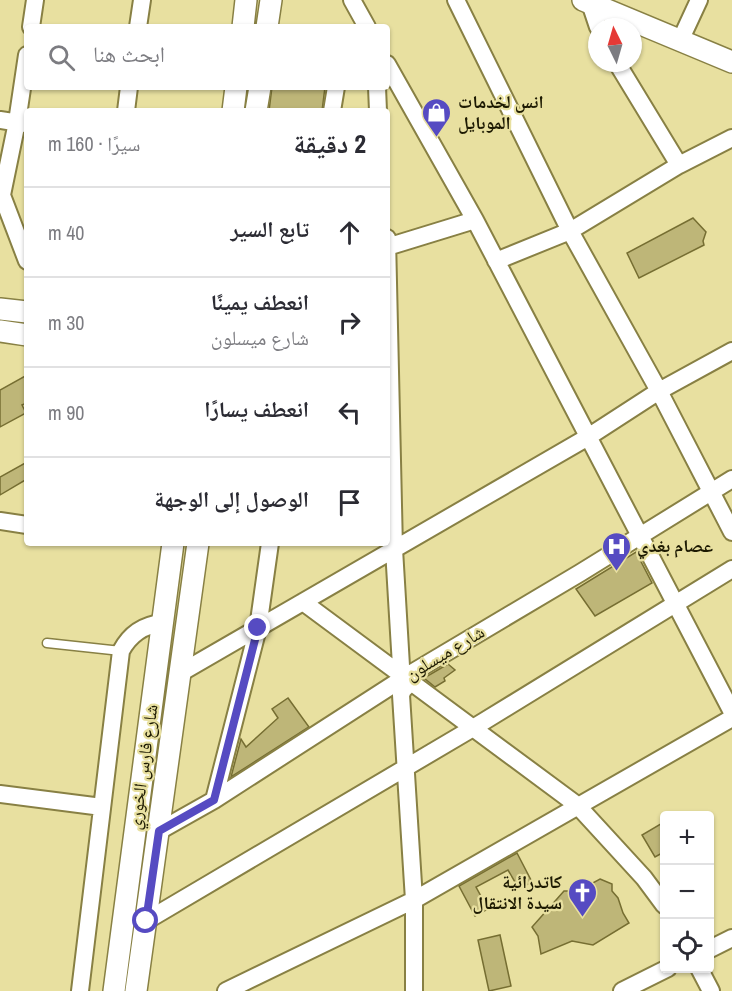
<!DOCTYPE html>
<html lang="ar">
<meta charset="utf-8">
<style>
:root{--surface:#fff;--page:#f7f7f7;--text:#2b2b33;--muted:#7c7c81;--line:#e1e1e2}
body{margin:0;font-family:"Archivo Narrow","Noto Naskh Arabic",sans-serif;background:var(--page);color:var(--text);direction:rtl}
.controls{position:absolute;right:18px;bottom:18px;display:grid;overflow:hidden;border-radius:6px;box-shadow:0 2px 4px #0004}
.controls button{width:54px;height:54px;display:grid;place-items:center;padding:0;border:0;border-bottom:2px solid var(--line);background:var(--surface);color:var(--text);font:30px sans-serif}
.compass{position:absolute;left:588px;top:18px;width:54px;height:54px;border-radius:50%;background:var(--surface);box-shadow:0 2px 4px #0004;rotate:355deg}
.stop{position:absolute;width:18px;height:18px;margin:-14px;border:4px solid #564bc2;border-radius:50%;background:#fff}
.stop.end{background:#564bc2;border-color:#fff;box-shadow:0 2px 6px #0008}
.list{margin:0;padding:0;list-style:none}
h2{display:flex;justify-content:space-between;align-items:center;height:78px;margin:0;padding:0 24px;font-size:26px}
h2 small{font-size:20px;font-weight:400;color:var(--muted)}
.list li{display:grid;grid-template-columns:39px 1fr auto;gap:18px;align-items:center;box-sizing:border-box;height:90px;padding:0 24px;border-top:2px solid var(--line)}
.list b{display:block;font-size:22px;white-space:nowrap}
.list p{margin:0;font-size:20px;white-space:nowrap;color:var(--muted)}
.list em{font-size:20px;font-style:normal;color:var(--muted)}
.icon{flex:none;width:33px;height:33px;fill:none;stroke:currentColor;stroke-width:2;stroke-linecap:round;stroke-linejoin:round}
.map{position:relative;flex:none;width:732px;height:991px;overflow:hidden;direction:ltr}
.search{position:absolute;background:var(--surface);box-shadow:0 2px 4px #0004;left:24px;top:24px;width:366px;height:66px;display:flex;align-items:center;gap:15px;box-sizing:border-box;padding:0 21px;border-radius:6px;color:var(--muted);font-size:22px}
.panel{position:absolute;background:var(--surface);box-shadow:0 2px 4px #0004;left:24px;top:108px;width:366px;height:438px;border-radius:6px;direction:rtl}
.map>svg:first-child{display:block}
</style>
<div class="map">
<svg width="732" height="991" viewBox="0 0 732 991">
<rect width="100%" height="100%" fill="#e8e0a0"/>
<path fill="#beb678" stroke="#766e32" stroke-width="1.5" d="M272,87H325L322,111H269Z
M693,218L706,232L703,241L704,245L639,278L627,253Z
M27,375V403L22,405L26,413L0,427V390Z
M27,462V479L0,495V477Z
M636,552L652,583L595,616L576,589Z
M448,664L455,670L444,678L445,681L435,687L424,678Z
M288,698L309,727L231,777L241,739L246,747L278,718L272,709Z
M664,822V852L655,857L642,835Z
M517,853L532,882L519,889L508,870L476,887L488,909L475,916L459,886Z
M600,879L612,884V891L618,898L623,913L629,923L593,945L572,941L541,954L538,936L532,927L564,891H578Z
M500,935L511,986L489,991L478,940Z"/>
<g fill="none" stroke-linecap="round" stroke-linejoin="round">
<defs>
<path id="service" d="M47,643L121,651"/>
<path id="minor" d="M352,0L367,27
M456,0L570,231L659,391L732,532
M590,3L598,27
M31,27L35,0
M138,27L142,0
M680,41L699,0
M617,63L679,165
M387,64L475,220L732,712
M377,87L378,111
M126,111L129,87
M332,111L336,87
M0,120L26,124
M0,190L27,261
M2,195L17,122L27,55
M387,238L394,549L401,666L398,672
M387,247L475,220
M496,261L570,231L679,165L732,138
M0,521L27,525
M303,602L577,805L644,878L664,905
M182,672L588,437L659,391L732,351
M411,682L403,690L401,695L414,900V991
M0,794L102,807
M214,800L258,628L270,543
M159,831L214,800L405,677L580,573L732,479
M146,921L473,728L732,569
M710,949L732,938
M699,968L711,991
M80,991L121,651C130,634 143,625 162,623
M226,991L414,900L732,718
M622,991L668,968"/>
<path id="tertiary" d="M583,0L732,62
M243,27L246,0
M267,27L271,0
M233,111L236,87
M256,111L260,87
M0,309L27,312
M0,331L27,335
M114,991L173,543
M136,991L198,543"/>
</defs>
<use href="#service" stroke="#888044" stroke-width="11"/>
<use href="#minor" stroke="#888044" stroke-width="20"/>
<use href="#tertiary" stroke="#888044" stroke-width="24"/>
<use href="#service" stroke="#fff" stroke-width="8"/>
<use href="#minor" stroke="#fff" stroke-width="16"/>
<use href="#tertiary" stroke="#fff" stroke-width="21"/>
</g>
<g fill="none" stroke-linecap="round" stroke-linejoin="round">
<path stroke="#564bc2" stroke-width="8" d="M146,921L159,831L214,800L258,628"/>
</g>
<defs>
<symbol id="shop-pin" viewBox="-11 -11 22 30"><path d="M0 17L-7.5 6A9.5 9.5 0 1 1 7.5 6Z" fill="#564bc2" stroke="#e8e0a0"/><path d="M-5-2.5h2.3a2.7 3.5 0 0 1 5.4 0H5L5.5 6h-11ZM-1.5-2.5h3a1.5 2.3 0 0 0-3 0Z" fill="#fff"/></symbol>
<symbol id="hospital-pin" viewBox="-11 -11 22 30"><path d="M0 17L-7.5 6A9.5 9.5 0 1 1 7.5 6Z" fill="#564bc2" stroke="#e8e0a0"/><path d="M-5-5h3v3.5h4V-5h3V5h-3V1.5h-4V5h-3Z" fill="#fff"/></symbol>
<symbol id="church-pin" viewBox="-11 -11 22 30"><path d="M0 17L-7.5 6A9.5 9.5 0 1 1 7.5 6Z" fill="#564bc2" stroke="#e8e0a0"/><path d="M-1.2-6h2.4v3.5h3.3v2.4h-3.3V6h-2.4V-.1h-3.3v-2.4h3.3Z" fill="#fff"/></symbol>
</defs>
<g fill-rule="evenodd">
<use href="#shop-pin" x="420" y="96" width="33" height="45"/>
<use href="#hospital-pin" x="600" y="530" width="33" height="45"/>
<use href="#church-pin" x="566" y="876" width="33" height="45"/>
</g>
<g text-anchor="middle" stroke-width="4.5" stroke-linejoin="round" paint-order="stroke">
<g font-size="18" font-weight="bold" fill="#1d1a02" stroke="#e8e0a0" text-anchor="start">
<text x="458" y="108">انس لخدمات<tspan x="458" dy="21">الموبايل</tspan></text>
<text x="637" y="552">عصام بغدي</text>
<text x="562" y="888" text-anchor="end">كاتدرائية<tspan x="562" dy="21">سيدة الانتقال</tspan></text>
</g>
<g font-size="18" fill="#1d1a02" stroke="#e8e0a0">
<text transform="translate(445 653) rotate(-31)" y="6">شارع ميسلون</text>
<text transform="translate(143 767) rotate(-82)" y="6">شارع فارس الخوري</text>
</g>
</g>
</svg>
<div class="controls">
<button>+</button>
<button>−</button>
<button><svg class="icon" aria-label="locate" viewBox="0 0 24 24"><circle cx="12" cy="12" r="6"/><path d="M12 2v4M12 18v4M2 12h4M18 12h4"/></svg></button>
</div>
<svg class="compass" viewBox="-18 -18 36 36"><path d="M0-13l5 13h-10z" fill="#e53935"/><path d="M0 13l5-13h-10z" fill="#7c7c81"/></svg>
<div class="stop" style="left:146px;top:921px"></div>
<div class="stop end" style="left:258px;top:628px"></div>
<div class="search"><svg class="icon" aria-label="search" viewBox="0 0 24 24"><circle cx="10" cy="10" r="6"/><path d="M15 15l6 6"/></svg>ابحث هنا</div>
<section class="panel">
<h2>2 دقيقة<small>سيرًا · 160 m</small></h2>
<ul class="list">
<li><svg class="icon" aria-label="ahead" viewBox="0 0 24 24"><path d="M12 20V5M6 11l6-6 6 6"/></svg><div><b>تابع السير</b></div><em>40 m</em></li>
<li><svg class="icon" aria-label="right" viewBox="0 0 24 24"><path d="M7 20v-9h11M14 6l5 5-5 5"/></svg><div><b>انعطف يمينًا</b><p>شارع ميسلون</p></div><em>30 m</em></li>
<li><svg class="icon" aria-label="left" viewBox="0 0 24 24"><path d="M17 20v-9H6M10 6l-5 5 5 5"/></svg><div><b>انعطف يسارًا</b></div><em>90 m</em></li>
<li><svg class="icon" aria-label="arrive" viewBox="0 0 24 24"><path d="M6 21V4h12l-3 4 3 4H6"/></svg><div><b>الوصول إلى الوجهة</b></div></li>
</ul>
</section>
</div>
